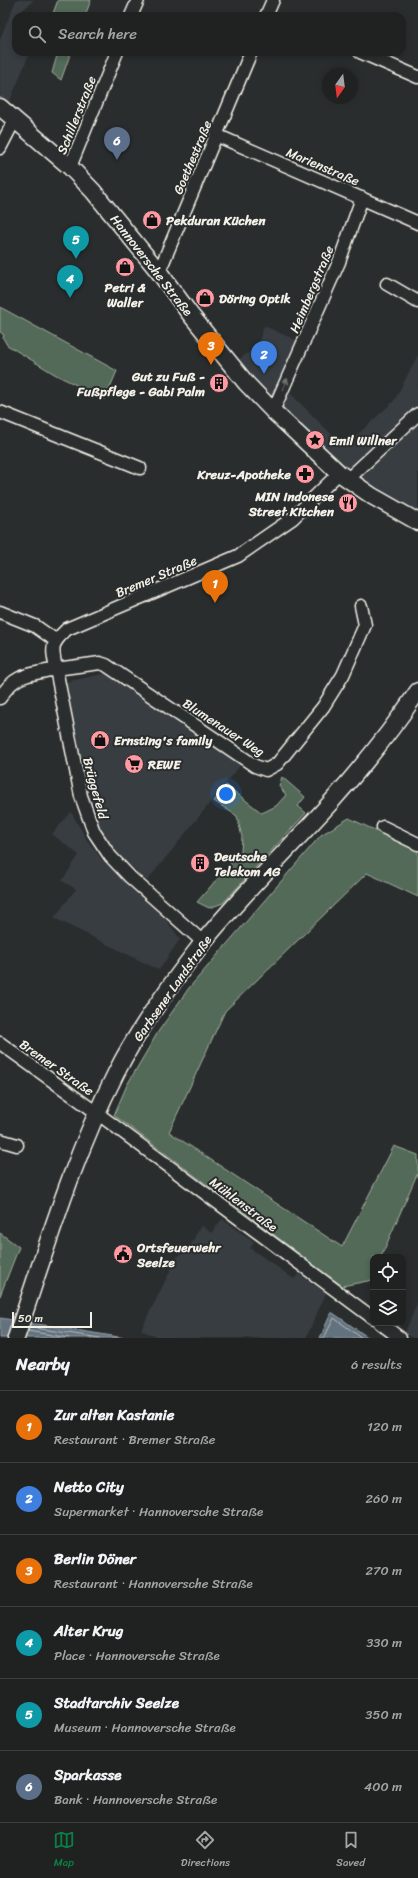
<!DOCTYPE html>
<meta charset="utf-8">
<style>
:root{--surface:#202222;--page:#2d2f2f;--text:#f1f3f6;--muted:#a2a4a5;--line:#3d3f40;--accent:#0b8043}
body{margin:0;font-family:Sriracha,sans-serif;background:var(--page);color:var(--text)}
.controls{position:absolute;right:12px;bottom:12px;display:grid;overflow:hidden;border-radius:8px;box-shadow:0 2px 6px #0003}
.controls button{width:36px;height:36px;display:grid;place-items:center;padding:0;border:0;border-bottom:1px solid var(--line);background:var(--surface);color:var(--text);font:20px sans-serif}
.compass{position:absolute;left:322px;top:68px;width:36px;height:36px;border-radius:50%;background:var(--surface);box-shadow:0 2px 6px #0003;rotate:194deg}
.scale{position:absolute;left:12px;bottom:10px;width:80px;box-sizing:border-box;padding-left:4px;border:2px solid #f4f1e8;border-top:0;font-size:11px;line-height:14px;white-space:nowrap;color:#f4f1e8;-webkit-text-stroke:3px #2a2d2e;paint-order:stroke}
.you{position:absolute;left:226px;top:794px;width:14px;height:14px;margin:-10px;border:3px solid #fff;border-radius:50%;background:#1a73e8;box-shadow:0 0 0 6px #1a73e833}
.badge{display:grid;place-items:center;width:26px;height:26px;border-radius:50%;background:var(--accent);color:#fff;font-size:13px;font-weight:700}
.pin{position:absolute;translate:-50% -33px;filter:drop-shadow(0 1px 2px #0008)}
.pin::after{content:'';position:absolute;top:21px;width:14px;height:12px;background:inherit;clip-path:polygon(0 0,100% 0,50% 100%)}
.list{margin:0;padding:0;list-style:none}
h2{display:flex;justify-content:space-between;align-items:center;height:52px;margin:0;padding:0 16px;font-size:17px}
h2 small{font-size:13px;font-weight:400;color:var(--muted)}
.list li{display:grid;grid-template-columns:26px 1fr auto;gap:12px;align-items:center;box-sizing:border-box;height:72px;padding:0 16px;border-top:1px solid var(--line)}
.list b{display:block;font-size:15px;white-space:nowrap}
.list p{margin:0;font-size:13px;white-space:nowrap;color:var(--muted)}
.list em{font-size:13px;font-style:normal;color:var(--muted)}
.icon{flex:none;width:22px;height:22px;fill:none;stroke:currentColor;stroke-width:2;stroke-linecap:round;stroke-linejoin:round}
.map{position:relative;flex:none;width:418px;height:1338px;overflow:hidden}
.search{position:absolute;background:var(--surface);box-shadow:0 2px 6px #0003;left:12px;right:12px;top:12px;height:44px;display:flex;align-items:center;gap:10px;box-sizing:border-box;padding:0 14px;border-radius:12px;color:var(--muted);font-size:15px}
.sheet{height:484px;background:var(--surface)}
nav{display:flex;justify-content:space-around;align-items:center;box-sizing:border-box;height:56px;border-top:1px solid var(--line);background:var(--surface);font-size:11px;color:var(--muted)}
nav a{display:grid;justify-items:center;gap:2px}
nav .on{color:var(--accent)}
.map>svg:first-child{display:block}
</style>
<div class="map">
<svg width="418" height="1338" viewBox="0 0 418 1338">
<rect width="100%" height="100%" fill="#2a2d2e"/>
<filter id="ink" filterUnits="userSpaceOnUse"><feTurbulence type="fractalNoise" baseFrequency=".025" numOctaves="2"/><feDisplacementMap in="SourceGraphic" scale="8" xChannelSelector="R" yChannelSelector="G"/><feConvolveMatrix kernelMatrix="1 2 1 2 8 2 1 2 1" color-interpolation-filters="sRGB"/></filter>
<g filter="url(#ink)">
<path fill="#393d43" d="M16,0H34L15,17L16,52H30L9,103L0,96V39Z
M264,326L298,341L281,384L344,447L394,401L418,355V522L372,496L231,365L257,347Z
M107,673L242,763L147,881L115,851L100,829L93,812L66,682Z
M71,812L87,840L103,861L166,920L180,939L159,970L54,918L76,889L62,881L79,855L52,834Z
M222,1219L254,1242L250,1248L294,1279L299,1274L326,1293L306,1338H159L141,1330L177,1257L188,1250L201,1225L211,1233Z
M418,1301V1338H412L405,1333Z"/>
<path fill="#526a58" stroke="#a3aea0" d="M58,0H91L85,16H52Z
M58,52H71L61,80L52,73Z
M0,307L117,371L105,399L56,375L7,345L3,338L4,335L0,332Z
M282,777L305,797L298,806L306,813L223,903L209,908L197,902L241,852L242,837L237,816L214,801L226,785L262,813L276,806L286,795L279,786Z
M349,818L418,851V897L367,873L225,1011L169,1132L342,1247L394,1146L418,1155V1172L381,1257H373V1280L342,1286L114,1115L127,1085L158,1032L189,988L321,835Z
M0,1233L19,1247L0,1296Z"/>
<path fill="#62727f" stroke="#9ca5a9" d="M331,1313H333L369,1338H320Z
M0,1318L125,1338H0Z"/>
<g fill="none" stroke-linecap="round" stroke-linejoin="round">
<path stroke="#babebe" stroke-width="1" d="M29,1327L100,1338
M28,1331L69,1338
M324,1338L334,1318L362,1338"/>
<defs>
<path id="street" d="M131,16L138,0
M266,16L273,0
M360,52L418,77
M216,135L418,223
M0,148L15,119
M70,167L117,52
M159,272L251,52
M387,284L418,302
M273,411L339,262L362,198
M0,412L140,468
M347,480L418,414
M0,612L35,626L55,640
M0,698C15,673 29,675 56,669C52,647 50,645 67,629L238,556L293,518L339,473
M383,827L418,844
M203,942L130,877L110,856L94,832L81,796L56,669L100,663L106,665L255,766L266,770L277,764L323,707L343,675L365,625L361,606
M0,1043L97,1113L373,1318
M0,1140L17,1145
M380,1323L400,1338"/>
<path id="secondary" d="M0,107L70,167L93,191L159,272L190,314L246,383L273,411L339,473L372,496L418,522
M16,1338C46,1249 73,1157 116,1073C139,1027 172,982 204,941C244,892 290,848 332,801C363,766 392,730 418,691"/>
</defs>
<use href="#street" stroke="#f4f1e8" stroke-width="15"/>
<use href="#secondary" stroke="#f4f1e8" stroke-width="19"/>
<use href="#street" stroke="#2a2d2e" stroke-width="12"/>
<use href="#secondary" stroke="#2a2d2e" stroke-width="16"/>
</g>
<defs><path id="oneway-shaft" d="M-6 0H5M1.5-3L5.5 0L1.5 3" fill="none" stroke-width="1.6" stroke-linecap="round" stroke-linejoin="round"/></defs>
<use stroke="#71726f" href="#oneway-shaft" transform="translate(285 384) rotate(-67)"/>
</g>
<defs>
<symbol id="shop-disc" viewBox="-11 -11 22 22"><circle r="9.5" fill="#ff9aa2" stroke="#2a2d2e"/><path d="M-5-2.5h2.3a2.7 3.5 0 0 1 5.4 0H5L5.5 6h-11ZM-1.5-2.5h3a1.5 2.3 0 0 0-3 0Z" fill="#111"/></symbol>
<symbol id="building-disc" viewBox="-11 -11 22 22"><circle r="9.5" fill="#ff9aa2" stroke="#2a2d2e"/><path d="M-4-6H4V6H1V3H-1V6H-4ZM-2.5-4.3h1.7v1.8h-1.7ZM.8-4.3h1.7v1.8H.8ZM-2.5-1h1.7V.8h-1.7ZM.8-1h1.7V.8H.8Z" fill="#111"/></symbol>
<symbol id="sight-disc" viewBox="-11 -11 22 22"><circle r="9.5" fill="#ff9aa2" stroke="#2a2d2e"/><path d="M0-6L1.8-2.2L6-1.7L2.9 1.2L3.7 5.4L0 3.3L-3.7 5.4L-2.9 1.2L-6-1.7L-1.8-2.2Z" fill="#111"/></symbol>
<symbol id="pharmacy-disc" viewBox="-11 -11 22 22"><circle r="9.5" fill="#ff9aa2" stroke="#2a2d2e"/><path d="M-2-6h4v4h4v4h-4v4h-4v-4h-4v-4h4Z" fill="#111"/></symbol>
<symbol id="restaurant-disc" viewBox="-11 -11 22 22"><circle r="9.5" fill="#ff9aa2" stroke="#2a2d2e"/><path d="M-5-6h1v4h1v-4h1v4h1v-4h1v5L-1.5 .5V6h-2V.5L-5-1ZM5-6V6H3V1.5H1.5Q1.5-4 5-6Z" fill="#111"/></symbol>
<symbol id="supermarket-disc" viewBox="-11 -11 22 22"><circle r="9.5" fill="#ff9aa2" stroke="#2a2d2e"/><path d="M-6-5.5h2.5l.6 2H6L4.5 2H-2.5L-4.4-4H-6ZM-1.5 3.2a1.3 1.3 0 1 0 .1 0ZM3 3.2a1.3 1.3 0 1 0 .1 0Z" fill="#111"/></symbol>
<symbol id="civic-disc" viewBox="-11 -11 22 22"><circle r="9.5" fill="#ff9aa2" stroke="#2a2d2e"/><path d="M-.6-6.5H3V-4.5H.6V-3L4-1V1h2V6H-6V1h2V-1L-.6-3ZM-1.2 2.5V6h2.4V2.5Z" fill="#111"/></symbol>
</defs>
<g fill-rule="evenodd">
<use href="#shop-disc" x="141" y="209" width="22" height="22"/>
<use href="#shop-disc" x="114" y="256" width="22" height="22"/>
<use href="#shop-disc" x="194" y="287" width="22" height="22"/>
<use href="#building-disc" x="208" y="372" width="22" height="22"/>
<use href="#sight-disc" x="304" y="429" width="22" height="22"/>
<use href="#pharmacy-disc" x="294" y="463" width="22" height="22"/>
<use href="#restaurant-disc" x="337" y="492" width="22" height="22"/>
<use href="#shop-disc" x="89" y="729" width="22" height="22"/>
<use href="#supermarket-disc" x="123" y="753" width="22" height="22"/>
<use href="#building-disc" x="189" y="852" width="22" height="22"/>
<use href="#civic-disc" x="112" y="1243" width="22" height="22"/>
</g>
<g text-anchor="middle" stroke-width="4" stroke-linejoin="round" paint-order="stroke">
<g font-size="13" fill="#f4f1e8" stroke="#2a2d2e">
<text transform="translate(76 115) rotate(-68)" y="5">Schillerstraße</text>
<text transform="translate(192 157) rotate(-67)" y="5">Goethestraße</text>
<text transform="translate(323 166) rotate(23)" y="5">Marienstraße</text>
<text transform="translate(152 265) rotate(52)" y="5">Hannoversche Straße</text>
<text transform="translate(311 289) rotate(-67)" y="5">Heimbergstraße</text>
<text transform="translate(156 576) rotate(-23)" y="5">Bremer Straße</text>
<text transform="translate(224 727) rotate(33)" y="5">Blumenauer Weg</text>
<text transform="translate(96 788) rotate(75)" y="5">Brüggefeld</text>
<text transform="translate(172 988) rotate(-55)" y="5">Garbsener Landstraße</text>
<text transform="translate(57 1067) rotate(35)" y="5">Bremer Straße</text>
<text transform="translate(244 1204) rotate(37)" y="5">Mühlenstraße</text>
</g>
<g font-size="13" font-weight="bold" fill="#f4f1e8" stroke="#2a2d2e" text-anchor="start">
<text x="166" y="225">Pekduran Küchen</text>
<text x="125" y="292" text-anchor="middle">Petri &amp;<tspan x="125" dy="15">Waller</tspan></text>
<text x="219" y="303">Döring Optik</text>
<text x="205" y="381" text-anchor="end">Gut zu Fuß -<tspan x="205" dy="15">Fußpflege - Gabi Palm</tspan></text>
<text x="329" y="445">Emil Willner</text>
<text x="291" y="479" text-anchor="end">Kreuz-Apotheke</text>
<text x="334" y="501" text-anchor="end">MIN Indonese<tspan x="334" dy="15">Street Kitchen</tspan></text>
<text x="114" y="745">Ernsting's family</text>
<text x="148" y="769">REWE</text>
<text x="214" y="861">Deutsche<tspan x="214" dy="15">Telekom AG</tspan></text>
<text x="137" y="1252">Ortsfeuerwehr<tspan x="137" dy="15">Seelze</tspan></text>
</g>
</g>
</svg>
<div class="controls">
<button><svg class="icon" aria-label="locate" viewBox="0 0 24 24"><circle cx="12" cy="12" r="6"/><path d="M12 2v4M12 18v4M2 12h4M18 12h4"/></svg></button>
<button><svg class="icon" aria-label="layers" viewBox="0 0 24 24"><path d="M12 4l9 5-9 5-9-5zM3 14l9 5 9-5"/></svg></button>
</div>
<svg class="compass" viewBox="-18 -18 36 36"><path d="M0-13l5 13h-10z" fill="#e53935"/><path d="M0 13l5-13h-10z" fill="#a2a4a5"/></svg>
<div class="scale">50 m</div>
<div class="you"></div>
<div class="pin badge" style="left:215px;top:603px;background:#e8710a">1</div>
<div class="pin badge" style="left:264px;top:374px;background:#3f7fe0">2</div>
<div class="pin badge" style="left:211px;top:365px;background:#e8710a">3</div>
<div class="pin badge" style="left:70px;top:298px;background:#0f9aa8">4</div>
<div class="pin badge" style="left:76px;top:259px;background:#0f9aa8">5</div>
<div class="pin badge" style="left:117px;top:160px;background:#5c6f8a">6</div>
<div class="search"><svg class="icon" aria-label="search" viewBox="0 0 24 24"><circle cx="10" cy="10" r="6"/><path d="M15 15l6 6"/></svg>Search here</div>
</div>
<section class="sheet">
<h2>Nearby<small>6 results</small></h2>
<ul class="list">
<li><span class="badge" style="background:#e8710a">1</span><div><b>Zur alten Kastanie</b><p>Restaurant · Bremer Straße</p></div><em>120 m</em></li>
<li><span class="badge" style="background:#3f7fe0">2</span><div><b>Netto City</b><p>Supermarket · Hannoversche Straße</p></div><em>260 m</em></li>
<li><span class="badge" style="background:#e8710a">3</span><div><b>Berlin Döner</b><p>Restaurant · Hannoversche Straße</p></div><em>270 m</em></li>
<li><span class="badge" style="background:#0f9aa8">4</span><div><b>Alter Krug</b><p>Place · Hannoversche Straße</p></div><em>330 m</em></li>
<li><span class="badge" style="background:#0f9aa8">5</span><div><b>Stadtarchiv Seelze</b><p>Museum · Hannoversche Straße</p></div><em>350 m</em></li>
<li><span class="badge" style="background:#5c6f8a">6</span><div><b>Sparkasse</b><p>Bank · Hannoversche Straße</p></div><em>400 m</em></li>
</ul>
</section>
<nav>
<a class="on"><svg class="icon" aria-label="map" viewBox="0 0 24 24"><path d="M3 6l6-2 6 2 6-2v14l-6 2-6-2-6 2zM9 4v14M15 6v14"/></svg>Map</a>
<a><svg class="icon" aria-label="directions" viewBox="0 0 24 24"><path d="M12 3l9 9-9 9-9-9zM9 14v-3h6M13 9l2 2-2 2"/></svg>Directions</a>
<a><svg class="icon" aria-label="saved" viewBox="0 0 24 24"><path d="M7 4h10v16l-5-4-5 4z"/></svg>Saved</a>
</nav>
